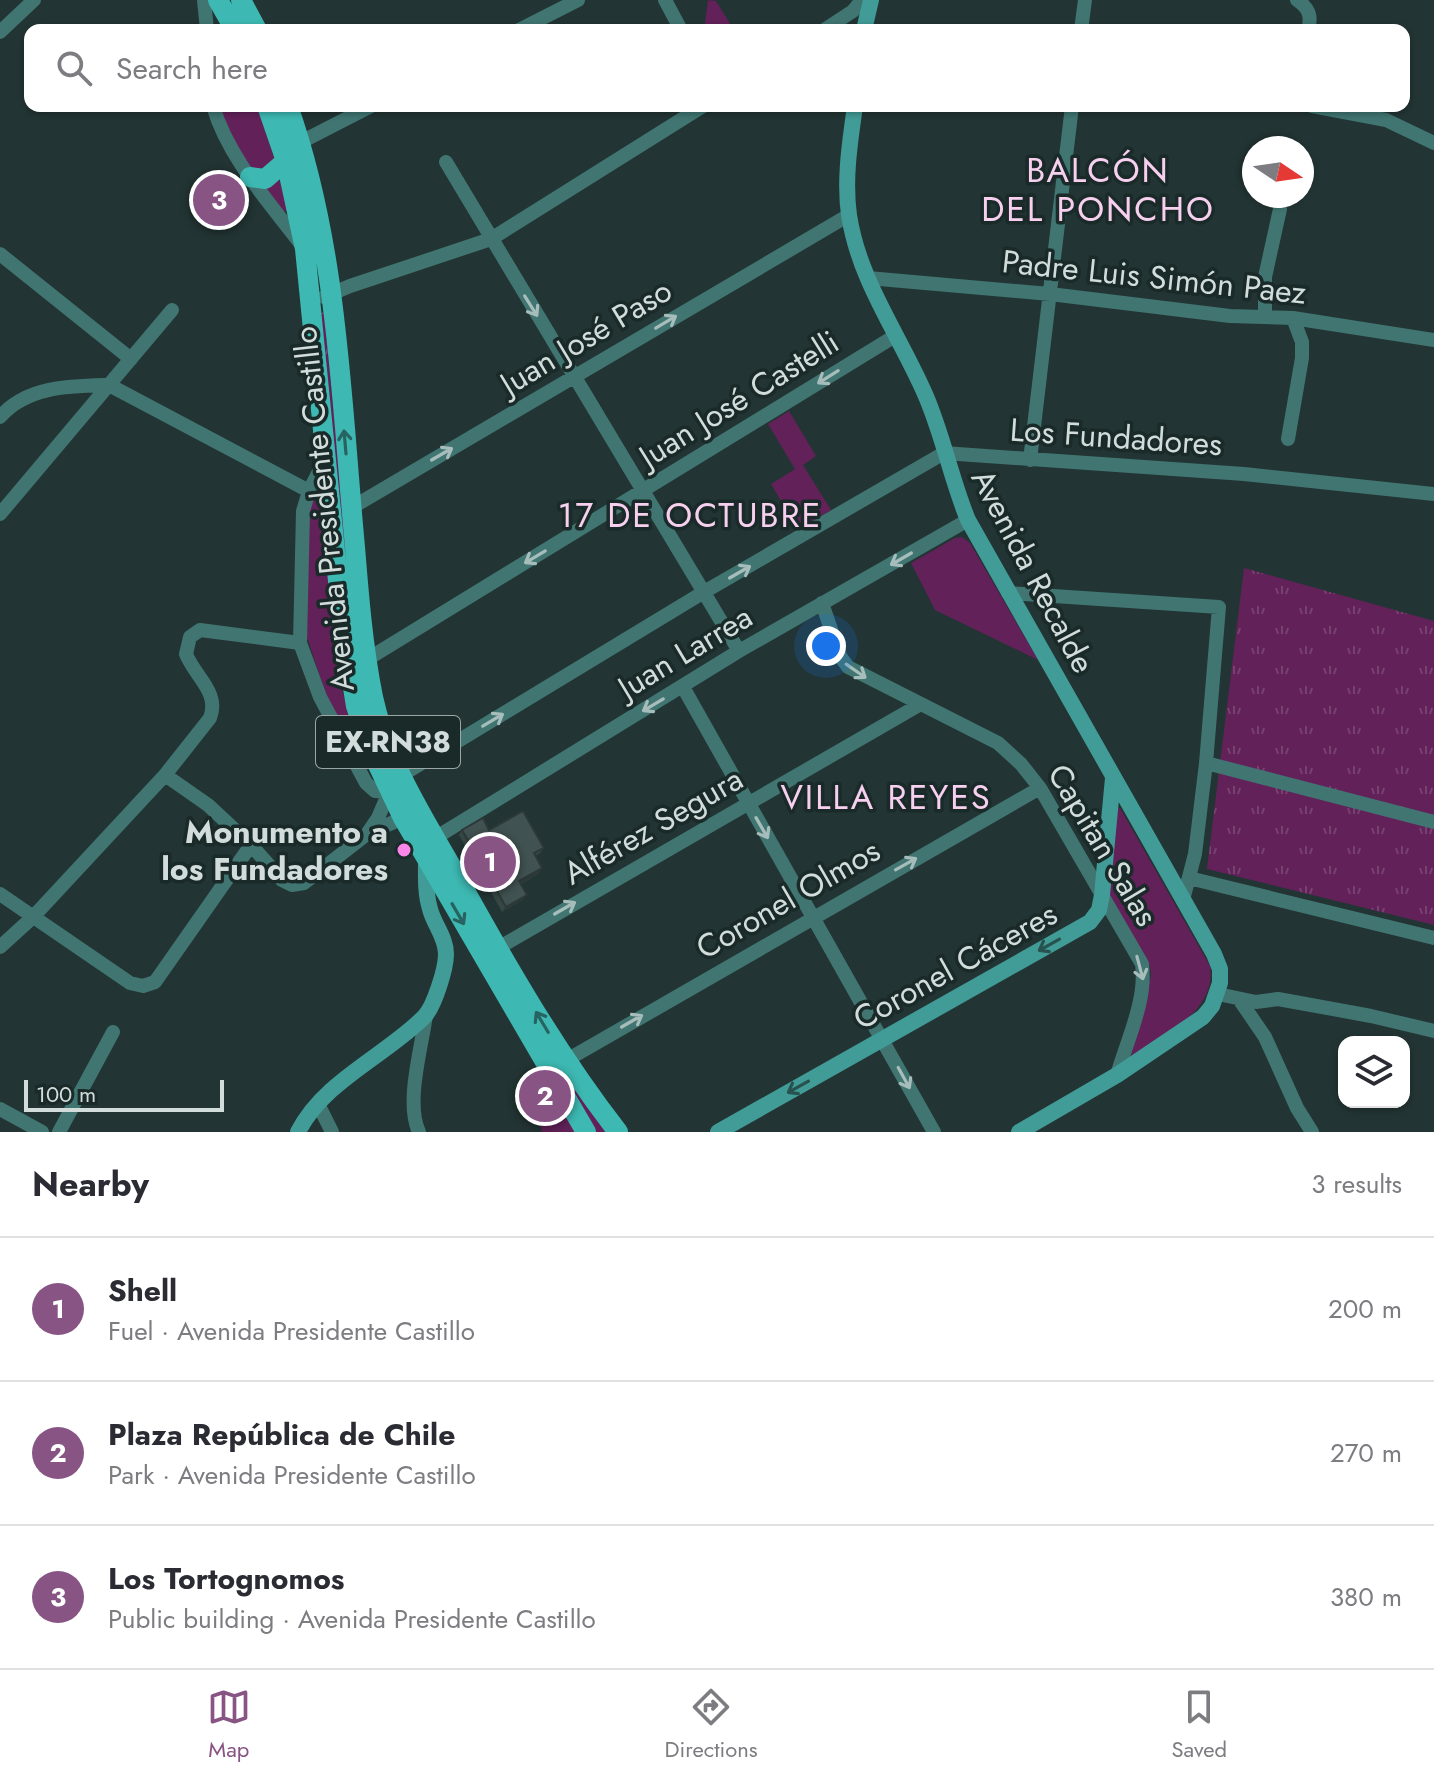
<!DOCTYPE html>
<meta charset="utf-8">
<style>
:root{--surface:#fff;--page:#f7f7f7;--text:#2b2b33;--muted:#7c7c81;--line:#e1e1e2;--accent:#885484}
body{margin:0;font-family:Jost,sans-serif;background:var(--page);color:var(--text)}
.controls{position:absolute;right:24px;bottom:24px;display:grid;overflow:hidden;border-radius:16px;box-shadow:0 2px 6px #0004}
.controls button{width:72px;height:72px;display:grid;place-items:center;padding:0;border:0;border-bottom:2px solid var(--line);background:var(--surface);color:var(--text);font:40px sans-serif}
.compass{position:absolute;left:1242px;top:136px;width:72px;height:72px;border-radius:50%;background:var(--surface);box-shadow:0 2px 6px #0004;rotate:103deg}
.scale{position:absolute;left:24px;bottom:20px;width:200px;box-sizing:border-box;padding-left:8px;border:4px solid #d1dcdb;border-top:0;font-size:22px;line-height:28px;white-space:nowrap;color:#d1dcdb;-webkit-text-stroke:6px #192a29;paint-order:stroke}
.you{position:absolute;left:826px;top:646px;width:28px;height:28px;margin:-20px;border:6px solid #fff;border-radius:50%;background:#1a73e8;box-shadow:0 0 0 12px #1a73e833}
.badge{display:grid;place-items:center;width:52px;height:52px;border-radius:50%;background:var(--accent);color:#fff;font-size:26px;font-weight:700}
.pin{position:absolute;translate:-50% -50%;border:4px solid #fff;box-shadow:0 2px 8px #0006}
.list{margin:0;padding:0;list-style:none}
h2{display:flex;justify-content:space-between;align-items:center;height:104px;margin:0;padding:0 32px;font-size:34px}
h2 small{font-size:26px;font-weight:400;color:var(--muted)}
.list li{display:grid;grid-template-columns:52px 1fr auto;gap:24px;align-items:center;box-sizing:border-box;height:144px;padding:0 32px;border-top:2px solid var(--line)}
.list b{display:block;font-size:30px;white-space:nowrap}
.list p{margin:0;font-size:26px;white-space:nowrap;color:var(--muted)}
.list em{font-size:26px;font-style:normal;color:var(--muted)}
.icon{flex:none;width:44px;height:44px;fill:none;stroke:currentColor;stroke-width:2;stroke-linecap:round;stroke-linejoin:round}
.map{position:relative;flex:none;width:1434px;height:1132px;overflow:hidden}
.search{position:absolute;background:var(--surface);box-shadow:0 2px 6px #0004;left:24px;right:24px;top:24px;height:88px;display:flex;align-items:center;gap:20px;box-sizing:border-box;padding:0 28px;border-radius:16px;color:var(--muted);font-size:30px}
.sheet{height:536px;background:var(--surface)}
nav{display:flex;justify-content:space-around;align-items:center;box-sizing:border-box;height:112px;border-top:2px solid var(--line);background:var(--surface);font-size:22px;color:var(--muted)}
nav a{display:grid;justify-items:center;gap:4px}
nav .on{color:var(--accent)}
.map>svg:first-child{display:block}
</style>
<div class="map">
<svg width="1434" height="1132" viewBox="0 0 1434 1132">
<defs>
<pattern id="grass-tufts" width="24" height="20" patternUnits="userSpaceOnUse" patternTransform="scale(2)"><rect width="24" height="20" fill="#622159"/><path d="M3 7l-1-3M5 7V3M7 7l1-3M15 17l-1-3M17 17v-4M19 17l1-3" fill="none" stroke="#774170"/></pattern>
</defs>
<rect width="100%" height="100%" fill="#223433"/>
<path fill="url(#grass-tufts)" d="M324,312L356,648C361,680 367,712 378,743C401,806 448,878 483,937C522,1004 561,1071 608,1132H594L399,797C374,744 362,706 353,648L321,313Z
M1244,568L1434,621V925L1207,869Z"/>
<path fill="#622159" d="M708,0L716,1L734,30H704Z
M219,106H257L275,161L271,169L251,168L237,147Z
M281,180L289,211H282L263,187Z
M789,411L816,456L803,465L831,510L798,530L771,484L795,469L768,424Z
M319,499L323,501L342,690L372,785L325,693L306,634L309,509L313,501Z
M962,537L970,543L1038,660L935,610L911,563L955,538Z
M1120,808L1210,966C1218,1011 1161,1037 1130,1060L1151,975L1150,967L1107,890L1116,809Z
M540,1068L577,1132H542L530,1074Z"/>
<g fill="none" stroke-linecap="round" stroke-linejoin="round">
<path stroke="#407571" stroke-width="14" d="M204,0L207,30
M665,0L681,30
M1297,0C1309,8 1312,16 1308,30
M519,30L578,0
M824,30L853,11L862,0
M1081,30L1085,0
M0,32L34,0
M213,106C228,157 268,201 300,243
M1312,106L1386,120L1434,143
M296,148L301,142L371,106
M446,162L739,651
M0,254L131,359
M868,278L1050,294L1230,316L1293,318L1434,340
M324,297L350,286L491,239L703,106
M1265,316V277L1280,209
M0,417C27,386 70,386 109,385L309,491
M1288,439L1302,358V342L1293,318
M325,460L309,491L303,511L300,643L320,697L366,783L375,791L389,792L378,818L367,834
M1030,460L1072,106
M351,508L849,215
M0,514L172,310
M1008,593L1219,607L1206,763L1195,854L1183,900
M822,603L840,656L848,667L998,743L1021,764L1040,788L1142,964C1147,1000 1127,1040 1117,1075
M366,660L895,336
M683,687L934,1132
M1206,763L1434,822
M165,775L208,805L251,845L282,880L292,885L304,883L367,834L403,818
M402,775L704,592L944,453L1244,474L1434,494
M435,838L739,651L968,520
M1189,878L1434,938
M0,894L130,983L143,986L155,982L251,845
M0,947L33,917L165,775L210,718C220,692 195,677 186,654L190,637L200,630L300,643
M498,948L919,705
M1218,994L1256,1002L1278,999L1371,1016L1434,1031
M1239,999L1265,1037L1297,1108L1312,1132
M565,1061L1040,788
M318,1104L332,1132
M0,1109L42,1132
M59,1132L113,1032
M419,1132C405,1103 422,1046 426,1015"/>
<path stroke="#419b96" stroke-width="16" d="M864,30L871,0
M855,106C850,142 844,179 849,215C859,281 899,334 925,394C943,435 951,479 968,520L1214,954L1220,969V983L1212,1006L1203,1017L1117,1075L1019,1132
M298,1132C324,1081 385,1056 424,1017C434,1007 446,969 446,954C446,937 434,925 430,909C425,893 426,876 426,860
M718,1132L1090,922L1099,910L1102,895L1113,778"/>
<path stroke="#3db8b2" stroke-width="20" d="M218,0L235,30
M241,0L257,30
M267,106L286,161L305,249L342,621L356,706L369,746L403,818L586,1132
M288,106C338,247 341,399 355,547C359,597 363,647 373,697C386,759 423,817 454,871C504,961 555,1051 618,1132
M250,177L265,179L286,161"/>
</g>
<path fill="#374746" d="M462,830H489L544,848L540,853L535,856L539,874L521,884L523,900L502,912L459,835Z"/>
<path fill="#2d3939" d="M542,868L539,874L516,886L519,881Z
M527,895L523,900L502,912L506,907Z"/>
<path fill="#405251" stroke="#2d3939" stroke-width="2" d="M523,811L544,848L534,853L542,868L519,881L527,895L506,907L462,830L483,818L489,830Z"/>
<defs><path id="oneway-shaft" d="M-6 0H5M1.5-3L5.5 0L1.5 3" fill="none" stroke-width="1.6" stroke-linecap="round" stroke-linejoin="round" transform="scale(2)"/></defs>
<g stroke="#a6bdbb">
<use href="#oneway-shaft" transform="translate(531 306) rotate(58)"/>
<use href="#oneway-shaft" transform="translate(666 322) rotate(-31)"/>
<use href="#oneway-shaft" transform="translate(828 377) rotate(148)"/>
<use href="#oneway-shaft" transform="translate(442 454) rotate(-30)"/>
<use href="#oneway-shaft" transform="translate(535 557) rotate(149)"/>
<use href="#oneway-shaft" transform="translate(901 559) rotate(150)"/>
<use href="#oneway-shaft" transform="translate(740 572) rotate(-30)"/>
<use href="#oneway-shaft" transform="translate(856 671) rotate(35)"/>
<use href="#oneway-shaft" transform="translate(653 705) rotate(149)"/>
<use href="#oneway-shaft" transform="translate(493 720) rotate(-31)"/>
<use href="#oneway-shaft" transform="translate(762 828) rotate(60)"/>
<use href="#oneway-shaft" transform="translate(906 864) rotate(-29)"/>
<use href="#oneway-shaft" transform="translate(565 908) rotate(-30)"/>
<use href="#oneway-shaft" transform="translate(1140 968) rotate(75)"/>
<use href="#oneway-shaft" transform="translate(632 1021) rotate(-30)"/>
<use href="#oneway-shaft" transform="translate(904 1078) rotate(61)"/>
</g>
<g stroke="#276360">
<use href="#oneway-shaft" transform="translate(345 442) rotate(-95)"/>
<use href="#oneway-shaft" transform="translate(458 914) rotate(60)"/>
<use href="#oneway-shaft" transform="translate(542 1022) rotate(-121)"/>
</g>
<g stroke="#27524f">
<use href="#oneway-shaft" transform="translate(1049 945) rotate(151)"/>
<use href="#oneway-shaft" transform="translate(798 1087) rotate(151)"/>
</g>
<circle fill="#fa87e7" stroke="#192a29" stroke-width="3" cx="404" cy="850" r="8"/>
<g text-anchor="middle" stroke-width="7" stroke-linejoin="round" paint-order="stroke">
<rect fill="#192a29" stroke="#9aa7a6" stroke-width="2" x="316" y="716" width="144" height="52" rx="6"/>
<g font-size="30" font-weight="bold" fill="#d1dcdb">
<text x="388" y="752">EX-RN38</text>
</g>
<g font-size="32" fill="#d1dcdb" stroke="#192a29">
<text transform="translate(1154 277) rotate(6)" y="11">Padre Luis Simón Paez</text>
<text transform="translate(586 337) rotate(-31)" y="11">Juan José Paso</text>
<text transform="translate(739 399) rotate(-32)" y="11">Juan José Castelli</text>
<text transform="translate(1116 437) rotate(4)" y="11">Los Fundadores</text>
<text transform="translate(324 509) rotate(-96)" y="11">Avenida Presidente Castillo</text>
<text transform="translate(1033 571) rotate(62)" y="11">Avenida Recalde</text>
<text transform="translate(685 652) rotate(-31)" y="11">Juan Larrea</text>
<text transform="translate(653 826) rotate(-30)" y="11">Alférez Segura</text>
<text transform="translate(1103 845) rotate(59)" y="11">Capitan Salas</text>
<text transform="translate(788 899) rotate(-30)" y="11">Coronel Olmos</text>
<text transform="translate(955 966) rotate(-29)" y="11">Coronel Cáceres</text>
</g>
<g font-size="32" font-weight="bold" fill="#d1dcdb" stroke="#192a29" text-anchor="end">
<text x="388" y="843">Monumento a<tspan x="388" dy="37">los Fundadores</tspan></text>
</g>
<g font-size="34" letter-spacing="2" fill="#f8d0ef" stroke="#192a29">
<text x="1098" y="182">BALCÓN<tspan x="1098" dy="39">DEL PONCHO</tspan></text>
<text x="690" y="527">17 DE OCTUBRE</text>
<text x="886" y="809">VILLA REYES</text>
</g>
</g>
</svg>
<div class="controls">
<button><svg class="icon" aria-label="layers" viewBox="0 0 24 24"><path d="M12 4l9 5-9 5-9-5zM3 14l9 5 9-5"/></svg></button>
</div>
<svg class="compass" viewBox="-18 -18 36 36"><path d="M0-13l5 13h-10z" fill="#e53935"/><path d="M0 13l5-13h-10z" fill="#7c7c81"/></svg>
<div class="scale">100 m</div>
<div class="you"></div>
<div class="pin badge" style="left:490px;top:862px">1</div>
<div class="pin badge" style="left:545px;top:1096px">2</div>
<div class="pin badge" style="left:219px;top:200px">3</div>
<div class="search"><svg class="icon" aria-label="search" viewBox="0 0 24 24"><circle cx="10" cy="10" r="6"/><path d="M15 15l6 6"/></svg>Search here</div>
</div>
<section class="sheet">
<h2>Nearby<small>3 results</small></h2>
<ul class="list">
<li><span class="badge">1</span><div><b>Shell</b><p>Fuel · Avenida Presidente Castillo</p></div><em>200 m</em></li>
<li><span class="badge">2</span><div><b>Plaza República de Chile</b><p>Park · Avenida Presidente Castillo</p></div><em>270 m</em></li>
<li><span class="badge">3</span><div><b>Los Tortognomos</b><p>Public building · Avenida Presidente Castillo</p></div><em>380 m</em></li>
</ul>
</section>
<nav>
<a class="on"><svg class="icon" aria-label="map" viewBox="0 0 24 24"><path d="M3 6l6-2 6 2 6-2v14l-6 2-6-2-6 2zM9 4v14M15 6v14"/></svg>Map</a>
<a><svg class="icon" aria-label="directions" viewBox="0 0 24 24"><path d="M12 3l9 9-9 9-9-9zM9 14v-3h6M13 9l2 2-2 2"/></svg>Directions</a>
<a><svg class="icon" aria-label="saved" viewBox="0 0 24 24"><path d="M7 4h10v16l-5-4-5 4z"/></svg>Saved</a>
</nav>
